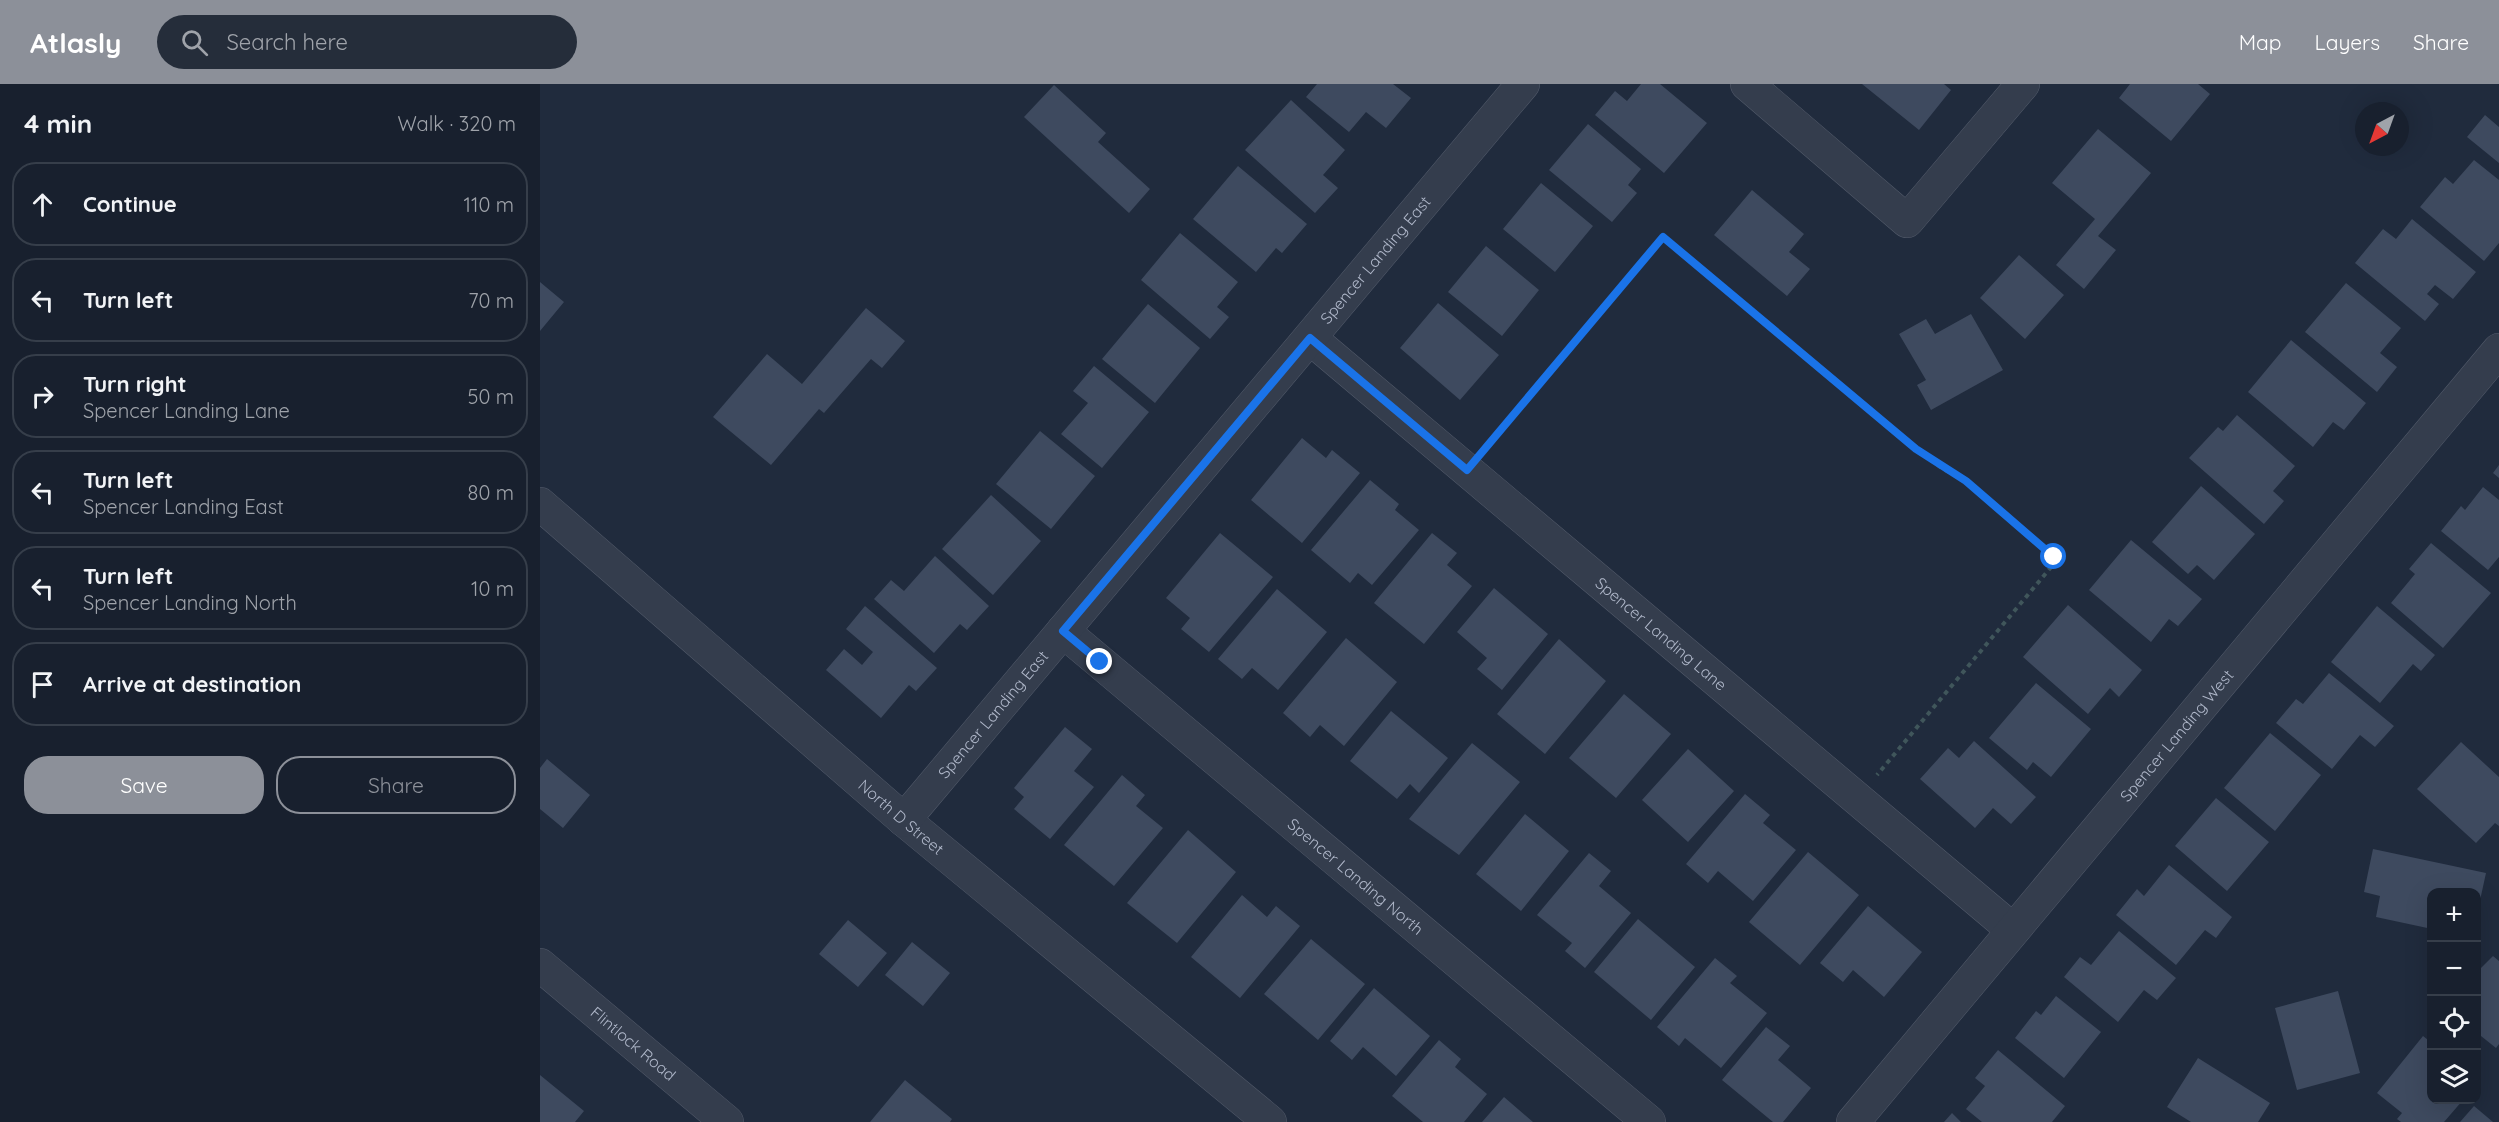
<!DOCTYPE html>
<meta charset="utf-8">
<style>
:root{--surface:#18202e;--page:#252d3a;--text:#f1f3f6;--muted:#9fa3aa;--line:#363e4a;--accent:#8c9099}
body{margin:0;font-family:Quicksand,sans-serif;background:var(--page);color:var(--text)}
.controls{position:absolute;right:18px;bottom:18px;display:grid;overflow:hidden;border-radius:12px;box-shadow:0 6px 24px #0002}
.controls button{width:54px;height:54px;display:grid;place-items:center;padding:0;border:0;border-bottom:2px solid var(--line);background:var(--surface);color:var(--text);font:30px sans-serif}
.compass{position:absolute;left:1815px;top:18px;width:54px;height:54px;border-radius:50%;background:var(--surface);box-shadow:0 6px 24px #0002;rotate:221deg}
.stop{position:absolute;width:18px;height:18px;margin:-14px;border:4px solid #1a73e8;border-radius:50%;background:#fff}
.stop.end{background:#1a73e8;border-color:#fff;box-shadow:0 2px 6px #0008}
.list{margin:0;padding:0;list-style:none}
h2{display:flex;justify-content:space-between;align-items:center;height:78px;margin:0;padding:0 24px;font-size:26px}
h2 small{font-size:20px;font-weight:400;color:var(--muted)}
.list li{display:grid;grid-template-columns:39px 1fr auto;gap:18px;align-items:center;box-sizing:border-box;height:84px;margin:0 12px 12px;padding:0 12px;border:2px solid var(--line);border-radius:24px}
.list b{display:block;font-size:22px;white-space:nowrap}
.list p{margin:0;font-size:20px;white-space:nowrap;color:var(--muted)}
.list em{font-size:20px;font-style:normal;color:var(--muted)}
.actions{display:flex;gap:12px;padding:18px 24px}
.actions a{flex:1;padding:14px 0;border:2px solid var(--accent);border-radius:24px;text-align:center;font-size:21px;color:var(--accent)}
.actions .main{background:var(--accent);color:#fff}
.icon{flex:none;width:33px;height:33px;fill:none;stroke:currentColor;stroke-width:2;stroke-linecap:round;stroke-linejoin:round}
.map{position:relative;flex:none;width:1959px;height:1038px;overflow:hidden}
header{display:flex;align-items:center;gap:36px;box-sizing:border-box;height:84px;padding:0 30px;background:var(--accent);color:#fff}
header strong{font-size:28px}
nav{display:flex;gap:33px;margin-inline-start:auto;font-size:21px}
.search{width:420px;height:54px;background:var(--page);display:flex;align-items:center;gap:15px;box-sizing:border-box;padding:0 21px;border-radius:33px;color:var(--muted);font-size:22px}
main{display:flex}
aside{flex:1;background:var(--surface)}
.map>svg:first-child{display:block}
</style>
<header>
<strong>Atlasly</strong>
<div class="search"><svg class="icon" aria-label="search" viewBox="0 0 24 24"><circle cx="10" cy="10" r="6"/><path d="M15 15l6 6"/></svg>Search here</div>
<nav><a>Map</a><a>Layers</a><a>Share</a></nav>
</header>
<main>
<aside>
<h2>4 min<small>Walk · 320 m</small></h2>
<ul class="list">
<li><svg class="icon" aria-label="ahead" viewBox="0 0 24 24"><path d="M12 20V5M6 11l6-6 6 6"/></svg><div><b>Continue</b></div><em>110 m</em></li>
<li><svg class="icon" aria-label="left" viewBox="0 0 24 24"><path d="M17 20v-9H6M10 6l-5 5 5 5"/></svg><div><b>Turn left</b></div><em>70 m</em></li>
<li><svg class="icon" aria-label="right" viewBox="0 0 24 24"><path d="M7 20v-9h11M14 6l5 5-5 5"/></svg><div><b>Turn right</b><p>Spencer Landing Lane</p></div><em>50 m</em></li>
<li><svg class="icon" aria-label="left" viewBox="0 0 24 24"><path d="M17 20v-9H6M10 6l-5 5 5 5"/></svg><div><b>Turn left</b><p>Spencer Landing East</p></div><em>80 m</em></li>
<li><svg class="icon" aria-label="left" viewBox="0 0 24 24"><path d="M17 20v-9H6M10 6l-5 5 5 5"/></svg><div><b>Turn left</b><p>Spencer Landing North</p></div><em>10 m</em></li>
<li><svg class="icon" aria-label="arrive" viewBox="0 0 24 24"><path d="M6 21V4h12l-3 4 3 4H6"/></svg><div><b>Arrive at destination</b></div></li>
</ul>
<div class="actions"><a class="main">Save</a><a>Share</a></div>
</aside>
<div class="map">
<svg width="1959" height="1038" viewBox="0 0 1959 1038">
<rect width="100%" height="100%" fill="#202b3d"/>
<path fill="#3e4a5f" d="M777,0H853L871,14L846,44L826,28L809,48L766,13Z
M1101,0H1120L1167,39L1124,89L1055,31L1075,7L1087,17Z
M1322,0H1404L1411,6L1379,46Z
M1590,0H1658L1670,10L1631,57L1579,14Z
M514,1L566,49L558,58L610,105L589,129L484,33Z
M751,16L805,66L783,91L798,104L775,129L705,66Z
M1945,31L1959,43V79L1927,53Z
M1048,40L1101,85L1088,101L1097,109L1072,138L1009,86Z
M1558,45L1611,89L1558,152L1576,166L1544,205L1516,181L1555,135L1512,99Z
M1934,76L1959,96V159L1944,177L1880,123L1905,93L1913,100Z
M698,82L767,140L742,169L736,164L716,188L653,135Z
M1001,99L1053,142L1015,188L963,145Z
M1212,106L1264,150L1249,168L1270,185L1247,212L1174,151Z
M1872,135L1936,188L1913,215L1895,201L1887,210L1899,220L1885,237L1815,179L1843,145L1856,155Z
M640,149L698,198L677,223L689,233L670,255L601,196Z
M946,162L999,206L962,252L908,208Z
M1479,171L1524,211L1485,255L1440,214Z
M0,198L24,218L0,247Z
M1806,199L1861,244L1840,269L1857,283L1837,308L1765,248Z
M898,219L959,271L920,316L860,264Z
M608,220L660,264L615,319L562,275Z
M326,224L365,257L342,284L331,275L284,329L279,325L231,381L173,333L227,270L262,300Z
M1431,230L1463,286L1391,326L1377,301L1386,296L1359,250L1386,235L1395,250Z
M1751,256L1826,319L1804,346L1793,338L1773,363L1708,308Z
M554,282L609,328L562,384L521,350L548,319L533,307Z
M1697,331L1755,382L1733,407L1744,417L1724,440L1649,374L1678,343L1683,347Z
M500,347L555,392L511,445L456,400Z
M762,354L786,374L792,366L820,389L762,459L711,416Z
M1959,381V394L1953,389Z
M830,396L859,420L855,426L879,446L832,501L818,489L810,499L771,466Z
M1661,402L1715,450L1674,496L1657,481L1648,490L1612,458Z
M1943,403L1959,416V473L1948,486L1901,447L1921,422L1925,426Z
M451,411L501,457L453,511L402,465Z
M680,449L733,493L669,568L641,545L650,534L626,514Z
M892,449L917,469L907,481L932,502L884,560L834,519Z
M1591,456L1662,515L1638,542L1629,535L1611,558L1549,506Z
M1891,459L1951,509L1903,564L1851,519L1875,490L1869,485Z
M395,472L449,522L427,546L420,540L394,569L334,515L351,496L364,507Z
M954,504L1008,550L962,606L937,585L947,574L917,548Z
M737,505L787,548L738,606L712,584L702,595L678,575Z
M1528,521L1602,586L1579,613L1570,604L1548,630L1483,573Z
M325,522L397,584L376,607L369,601L341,634L286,586L304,565L322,581L333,568L306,545Z
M1837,522L1895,571L1881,587L1873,580L1840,619L1791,578Z
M806,554L857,598L804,662L780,641L770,653L743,629Z
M1019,555L1066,597L1005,670L957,630Z
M1789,589L1854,642L1835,663L1820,651L1792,685L1736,639L1756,615L1763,620Z
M1496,599L1551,645L1511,693L1493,678L1487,686L1449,654Z
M1084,610L1131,650L1076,714L1029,674Z
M851,627L908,674L879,709L870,700L857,715L810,677Z
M525,643L552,665L534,687L554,703L510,755L474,725L484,713L474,704Z
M1730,649L1781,691L1735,747L1684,704Z
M1434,657L1496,713L1471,740L1453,724L1435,744L1380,695L1408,664L1419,674Z
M1921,658L1959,693V742L1955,739L1936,759L1877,705Z
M932,659L980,698L919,771L869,735Z
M1148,665L1194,707L1148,758L1102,716Z
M7,675L50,711L23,744L0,725V684Z
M582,691L605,711L596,722L623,744L574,802L524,761Z
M1205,710L1230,731L1223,739L1256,766L1213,817L1178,787L1168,799L1146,780Z
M1676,714L1729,758L1687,807L1635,762Z
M985,730L1029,767L981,827L936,790Z
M648,746L696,788L637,859L587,819Z
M1833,765L1946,789L1939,821L1936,820V808H1892V845L1836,833L1840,812L1824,808Z
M1268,768L1319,811L1260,881L1209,838Z
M1049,769L1071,787L1059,802L1091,829L1045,884L1025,867L1032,859L997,831Z
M1629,781L1692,833L1676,854L1665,846L1636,881L1576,831L1597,805L1604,812Z
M702,811L727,833L736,822L760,842L700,914L651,873Z
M1328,822L1382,868L1344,913L1313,886L1303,898L1280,879Z
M1098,835L1155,883L1111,936L1054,888Z
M308,836L347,869L318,903L279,870Z
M1579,847L1636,894L1617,916L1604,906L1578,938L1524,893L1540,873L1551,881Z
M771,855L825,900L778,956L724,910Z
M372,858L410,889L383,922L345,891Z
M1953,872L1959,877V960L1956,964L1936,948V889Z
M1175,874L1197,892L1190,899L1227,929L1181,984L1145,954L1139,962L1117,943Z
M834,904L890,952L856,992L823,963L812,976L790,957Z
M1798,907L1820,989L1757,1006L1735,924Z
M1516,912L1561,948L1524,994L1475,954L1496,927L1501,931Z
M1226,943L1250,962L1238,976L1271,1004L1243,1038H1233L1182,996Z
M1883,952L1892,959V1016H1923L1904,1038H1861L1857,1035L1862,1029L1837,1009Z
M899,956L921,975L915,983L947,1010L924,1038H883L852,1012Z
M1458,966L1525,1022L1512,1038H1442L1426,1025L1445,1002L1435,994Z
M1658,974L1730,1019L1718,1038H1651L1627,1023Z
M0,991L44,1027L35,1038H0Z
M365,996L412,1035L410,1038H330Z
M964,1013L993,1038H942Z
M1934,1022L1953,1038H1920Z
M1412,1029L1421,1038H1404Z"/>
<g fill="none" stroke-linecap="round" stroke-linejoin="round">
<defs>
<g id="street">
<path d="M1207,0L1367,137L1483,0"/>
<path id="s1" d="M770,254L1473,846"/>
<path id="s2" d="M0,420L364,736L730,1038"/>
<path id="s3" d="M523,547L1109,1038"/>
<path id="s4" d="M364,736L983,0"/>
<path id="s5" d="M0,881L187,1038"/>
<path id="s6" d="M1313,1038L1959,266"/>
</g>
</defs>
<use href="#street" stroke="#525a6a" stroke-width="34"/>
<path stroke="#40565b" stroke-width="4" stroke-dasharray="4.5 4.5" stroke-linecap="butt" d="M947,362L1123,153L1376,365L1403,385L1426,397L1517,476L1337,691"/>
<use href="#street" stroke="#343d4d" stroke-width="33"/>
</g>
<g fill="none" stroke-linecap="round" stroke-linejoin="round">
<path stroke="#1a73e8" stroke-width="8" d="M560,578L523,547L770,254L927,386L1123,153L1376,365L1426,397L1514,473"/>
</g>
<g text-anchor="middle" stroke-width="4.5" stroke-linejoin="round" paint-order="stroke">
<g font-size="16" fill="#afb7c9" stroke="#192231">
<text dy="6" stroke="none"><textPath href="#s4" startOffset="732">Spencer Landing East</textPath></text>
<text dy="6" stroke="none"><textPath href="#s1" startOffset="459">Spencer Landing Lane</textPath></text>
<text dy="6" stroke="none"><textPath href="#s4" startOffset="138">Spencer Landing East</textPath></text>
<text dy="6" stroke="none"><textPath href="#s6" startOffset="504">Spencer Landing West</textPath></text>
<text dy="6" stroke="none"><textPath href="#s2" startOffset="478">North D Street</textPath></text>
<text dy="6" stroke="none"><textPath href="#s3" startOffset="382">Spencer Landing North</textPath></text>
<text dy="6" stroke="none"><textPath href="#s5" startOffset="122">Flintlock Road</textPath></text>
</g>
</g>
</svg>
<div class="controls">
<button>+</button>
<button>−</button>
<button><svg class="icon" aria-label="locate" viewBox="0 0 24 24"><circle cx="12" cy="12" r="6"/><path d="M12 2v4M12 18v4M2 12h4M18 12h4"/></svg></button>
<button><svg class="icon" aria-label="layers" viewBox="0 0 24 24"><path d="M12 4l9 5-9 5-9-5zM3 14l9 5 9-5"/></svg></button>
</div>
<svg class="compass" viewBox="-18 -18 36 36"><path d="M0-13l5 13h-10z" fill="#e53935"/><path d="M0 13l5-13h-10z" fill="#9fa3aa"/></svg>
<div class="stop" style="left:1514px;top:473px"></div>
<div class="stop end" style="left:560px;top:578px"></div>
</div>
</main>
